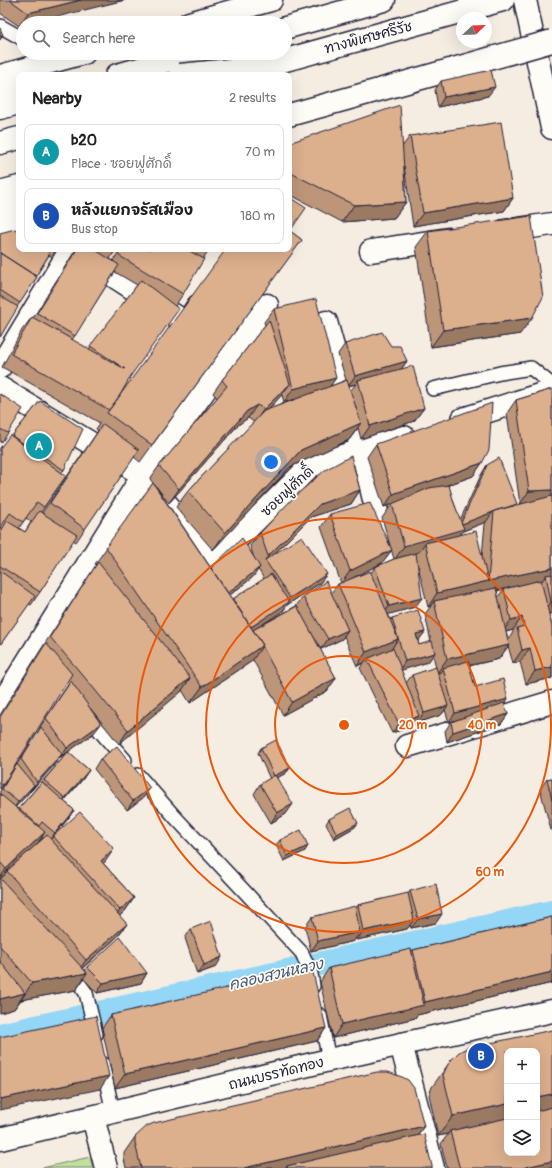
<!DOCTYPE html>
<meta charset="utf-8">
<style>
:root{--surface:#fff;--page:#f6f6f6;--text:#202124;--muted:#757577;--line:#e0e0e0;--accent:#d1495b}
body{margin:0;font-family:Pangolin,"Playpen Sans Thai",sans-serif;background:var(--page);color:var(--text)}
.controls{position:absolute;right:12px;bottom:12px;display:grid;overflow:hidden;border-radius:8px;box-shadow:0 4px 16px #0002}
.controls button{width:36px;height:36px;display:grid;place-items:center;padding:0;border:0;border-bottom:1px solid var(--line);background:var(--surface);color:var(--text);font:20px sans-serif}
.compass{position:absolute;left:456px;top:12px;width:36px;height:36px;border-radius:50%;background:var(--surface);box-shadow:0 4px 16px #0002;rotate:67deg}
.you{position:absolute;left:271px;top:462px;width:14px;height:14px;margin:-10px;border:3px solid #fff;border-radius:50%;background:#1a73e8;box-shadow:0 0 0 6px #1a73e833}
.badge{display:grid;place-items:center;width:26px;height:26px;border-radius:50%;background:var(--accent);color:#fff;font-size:13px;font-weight:700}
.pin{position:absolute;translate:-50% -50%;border:2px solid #fff;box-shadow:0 1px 4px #0006}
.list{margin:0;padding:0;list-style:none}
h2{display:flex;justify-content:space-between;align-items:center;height:52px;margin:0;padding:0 16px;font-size:17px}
h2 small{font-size:13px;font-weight:400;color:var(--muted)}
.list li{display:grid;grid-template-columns:26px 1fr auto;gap:12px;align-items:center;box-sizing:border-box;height:56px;margin:0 8px 8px;padding:0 8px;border:1px solid var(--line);border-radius:8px}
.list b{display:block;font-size:15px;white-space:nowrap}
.list p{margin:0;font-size:13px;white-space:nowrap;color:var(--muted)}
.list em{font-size:13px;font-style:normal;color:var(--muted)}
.icon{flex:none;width:22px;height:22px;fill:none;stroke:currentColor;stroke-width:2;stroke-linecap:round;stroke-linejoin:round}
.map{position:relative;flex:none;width:552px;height:1168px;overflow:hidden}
.search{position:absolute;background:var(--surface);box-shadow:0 4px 16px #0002;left:16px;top:16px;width:276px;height:44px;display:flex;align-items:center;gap:10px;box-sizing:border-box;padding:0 14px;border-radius:22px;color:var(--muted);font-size:15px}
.panel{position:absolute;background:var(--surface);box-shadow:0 4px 16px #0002;left:16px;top:72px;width:276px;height:180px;border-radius:8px}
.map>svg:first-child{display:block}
</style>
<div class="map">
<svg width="552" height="1168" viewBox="0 0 552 1168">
<rect width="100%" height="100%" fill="#f6ede2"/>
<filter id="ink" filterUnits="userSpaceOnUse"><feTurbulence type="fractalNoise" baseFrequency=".025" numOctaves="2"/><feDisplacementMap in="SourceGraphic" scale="8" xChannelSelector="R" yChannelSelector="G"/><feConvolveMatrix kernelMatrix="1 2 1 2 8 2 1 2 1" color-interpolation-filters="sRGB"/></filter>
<g filter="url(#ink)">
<path fill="#bfe19b" stroke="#70826b" d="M90,1157L93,1168H42Z"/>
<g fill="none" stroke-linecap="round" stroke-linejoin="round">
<path stroke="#93d6f5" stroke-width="24" d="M0,1035L552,912"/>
<defs>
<path id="lane" d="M0,26L23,39
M433,389L500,373L531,368L552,385
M86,715L125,760
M138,775L175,817L302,953L311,974L313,986
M68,971L78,982L86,993L96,1034
M320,1015L329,1060
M102,1063L113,1112"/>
<path id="street" d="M216,75L237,53
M0,228L19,221
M504,231L552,224
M72,249L183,321L190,318L198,306
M371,251L448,239
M326,322L362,450L387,554
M0,367L71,249
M0,388L143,475L214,562L310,466L404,437
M463,419L552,391
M0,706L143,475L267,305
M407,746L552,702
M401,1044L433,1168
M93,1117L106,1168"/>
<path id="secondary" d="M525,0L552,128
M189,23L271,0
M285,28L384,0
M117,75L196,53
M0,76L84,53
M0,108L19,103
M0,1139L329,1060L552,1011"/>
<path id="highway" d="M242,72L503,0
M0,94L19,92
M289,115L411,81
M0,143L19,138
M0,192L19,187
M0,213L19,203"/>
</defs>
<use href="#lane" stroke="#22223b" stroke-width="16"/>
<use href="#street" stroke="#22223b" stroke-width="25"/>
<use href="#secondary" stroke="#22223b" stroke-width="25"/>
<use href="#highway" stroke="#22223b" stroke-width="25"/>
<use href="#lane" stroke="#fdfcf7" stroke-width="13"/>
<use href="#street" stroke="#fdfcf7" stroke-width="22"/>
<use href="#secondary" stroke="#fdfcf7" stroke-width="22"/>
<use href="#highway" stroke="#fdfcf7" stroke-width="22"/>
<defs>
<path id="highway-bridge" d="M180,75L260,67
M411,81L552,41"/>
</defs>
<use href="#highway-bridge" stroke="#22223b" stroke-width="25" stroke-linecap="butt"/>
<use href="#highway-bridge" stroke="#fdfcf7" stroke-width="22"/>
</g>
<path fill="#bd9679" stroke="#22223b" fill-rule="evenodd" d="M0,0H125L23,23V25L19,26L0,13Z
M441,81L488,96L438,107L435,90Z
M410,136L513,198L504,211L413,226L404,166L406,202L394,218L342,222L289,194V143L402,147Z
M290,231L302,240L290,256L140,462L134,457L76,542L73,540L40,592L31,605L29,604L0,645V532L1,531L0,530V448L12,436L40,401L64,470L61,473L66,476L41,512L42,513L98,431L96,429L100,423L2,367L22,330L32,317L33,318L76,249H116L110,259L113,261L120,249H209L203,259L183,294L175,306L131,375L119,397ZM115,272L137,285L89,349L72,340ZM26,518L31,522L25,532L19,528Z
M428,231L520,334L431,347L416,247Z
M0,233L19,249H57L52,257L49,255L36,276L37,277L17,307L0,337Z
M274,309L331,386L346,380L338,354L345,344L391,346L407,361L402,368L424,408L414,421L361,439L358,428L349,440L290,467L213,550L176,507L188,491L254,422L248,418L238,425L169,503L155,485L211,568L255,561L250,546L260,533L360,490L351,504L311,517L273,555L327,574L320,583L287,605L283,611L258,627L296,606L303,597L331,593L338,584L341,583L321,527L330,514L382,563L356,576L371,573L375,567L394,559L382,518L392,504H393L384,507L367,457L376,444L482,463L473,476L448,485L454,503L460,520L481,475L487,465L515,505L520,504L507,413L516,400L552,389V615L551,613L549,614L552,626V625V678L526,684L520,662L513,663L508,646L499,659L469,666L475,687L504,705L508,714L501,724L447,742L445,731L451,722L454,721L449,722L445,710L441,715L417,723L416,720L413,726L392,733L360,668L364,663L357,666L344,636L342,639L321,649L303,619L336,678L327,691L283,715L253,660L252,661L190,703L182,690L119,744L90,708L94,733L68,752L89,770L82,780L64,801L74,810L67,820L54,835L114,849L103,863L134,898L125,911L119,916L127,924L117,937L83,968L85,971L87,967L147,973L141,983L97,993L84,979L76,990L21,1000L14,1009L0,1013V791L40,728V727L69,683L67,681L0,789V715L40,651L96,565L95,564L153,483L150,479L159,466L217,398L213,393L222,380L265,325L264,322ZM356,384L350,391L349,386ZM282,395L284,402L294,399L268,410L280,397ZM486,522L485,524L482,556L460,535L463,531ZM418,566L428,607L431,606L425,614L431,642L419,645L418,641L425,632L392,618L391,620L388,614L415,607ZM258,569L264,579L233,599L230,595L253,577ZM504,589L498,597L497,591ZM513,630V632L508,641L506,632ZM433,655L437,672L412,675L406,683L401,670L428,662ZM68,752L18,809L15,807L30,791V792L56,763L60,757H61ZM42,837L43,838L37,844Z
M0,394L8,433L1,443L0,442Z
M261,748L290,768L286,773L277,778L286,814L271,823L254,794L260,784L270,779L258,753Z
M100,759L144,797L127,810L94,769Z
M552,778V830H551L540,789L547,779Z
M329,819L355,827L334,839L326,824Z
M280,840L305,851L284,861L276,845Z
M410,891L436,923L411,928L410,925L407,929L357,940L356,938L354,941L311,951L305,927L312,917L356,908L358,905L408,894Z
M552,917V983L417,1015L415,1018L333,1038L320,982L329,968L412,951L413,950Z
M191,929L216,967L197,974L185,938Z
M111,1015L326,1028L317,1041L115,1088L102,1028Z
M452,1059L552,1168H447L441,1144L448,1134L438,1136L429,1095L432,1087Z
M424,1126L417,1136L432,1168H126L124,1159V1153L135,1137Z"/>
<path fill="#9a7a63" stroke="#22223b" d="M81,0H125L32,23H23V25L19,26L28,13Z
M0,35H3L0,40Z
M495,87L488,96L438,107L444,97Z
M513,198L504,211L413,226L423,213Z
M406,202L394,218L342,222L354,205Z
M532,318L520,334L431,347L443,330Z
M407,361L400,371L358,380L356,384L348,386L355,376Z
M336,378L326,392L284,402L293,389Z
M290,384L280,397L254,423L264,409Z
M257,405L248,418L238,425L169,503L179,489L247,411Z
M424,408L414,421L361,439L370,426Z
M361,423L349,440L290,467L213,550L225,533L301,450Z
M482,463L473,476L384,507L393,494Z
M360,490L351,504L311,517L266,562L265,560L268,556L320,504Z
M552,490V503L520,504L529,491Z
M493,512L486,522L463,531L454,542L425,543L419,552L395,559L404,546Z
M392,550L382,563L341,584L350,571Z
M260,567L253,577L217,605L224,596Z
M552,568V579L546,575L542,581L479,594L434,601L431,606L428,607L437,593L488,581Z
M327,574L320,583L287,605L283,611L240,639L247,630L285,604L290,598Z
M422,598L415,607L383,616L389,606Z
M551,602H552V612L551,613L542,616Z
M522,617L513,630L502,633L511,620Z
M348,630L342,639L321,649L328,639Z
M425,632L418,641L416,634Z
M398,639L389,653L367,659L364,663L357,666L366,652Z
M263,645L252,661L190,703L202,687Z
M509,645L499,659L444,671L443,668L441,672L437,673L447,659Z
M530,648L520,662L513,663L522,650Z
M435,653L428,662L399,671L405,661Z
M552,667V678L526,684L535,671Z
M190,678L181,692L119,744L128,730Z
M336,678L327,691L283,715L292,702Z
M508,699L502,708L449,722L455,713Z
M448,706L441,715L417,723L424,713Z
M508,714L501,724L447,742L453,732Z
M419,716L413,726L392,733L399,724Z
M101,724L94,733L61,757L67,748Z
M62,754L56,763L30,792L37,782Z
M290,768L286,773L271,781L274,776Z
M89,770L82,780L58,808L65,798Z
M34,785L27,795L12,811L18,802Z
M150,788L144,797L127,810L133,801Z
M293,804L286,814L271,823L277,813Z
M74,810L67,820L48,842L55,833Z
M358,823L355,827L334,839L337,834Z
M45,832L36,846L7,871L4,876L0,879V878L6,869Z
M308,846L305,851L284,861L287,856Z
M114,849L105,862L92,874L101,861Z
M134,898L125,911L111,924L120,910Z
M442,914L436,923L411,928L418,919Z
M414,920L407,929L357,940L363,931Z
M127,924L117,937L77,973L86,960Z
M360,932L354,941L311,951L318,941Z
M222,957L216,967L197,974L204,965Z
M552,972V983L417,1015L415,1018L333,1038L342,1024L423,1005L425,1002Z
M87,973L76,990L21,1000L32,983Z
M147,973L141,983L97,993L103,983Z
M25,993L14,1009L0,1013V999Z
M326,1028L317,1041L115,1088L125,1074Z
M109,1076L100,1089L0,1110V1099Z
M552,1094V1111L537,1115V1097Z
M507,1104V1121L450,1131L448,1134L438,1136L453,1116Z
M424,1126L412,1143L287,1166L285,1168H244Z
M552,1161V1168H522Z"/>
<path fill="#dcaf8d" stroke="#22223b" d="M10,0H81L28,13Z
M0,28L3,35H0Z
M491,70L495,87L444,97L441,81Z
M400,105L406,202L354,205L289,172V143Z
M501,122L513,198L423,213L410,136Z
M289,197L306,208L290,231L289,230Z
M531,216L543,297L532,318L443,330L428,231Z
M15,229L19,232V249H44L50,253L36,276L0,253V233Z
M289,230L302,240L152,445L107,413L226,249H289Z
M51,249H57L55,252Z
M77,249H94L119,265L75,336L37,313Z
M107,249H116L114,253Z
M122,249H186L204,259L183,294L118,255Z
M0,253L37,277L20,303L0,290Z
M141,280L179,309L132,374L119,397L109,410L11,354L32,317L125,369L90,346Z
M0,296L18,307L0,337Z
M316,299L336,378L293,389L274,309Z
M269,320L290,384L264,409L257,405L247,411L179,489L159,466L227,386L222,380Z
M382,332L391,346H400L407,361L355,376L345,344Z
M413,366L424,408L370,426L358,380Z
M347,380L361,423L301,450L225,533L188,491L264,411Z
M552,389V490L529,491L516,400Z
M0,394L23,409L8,433L0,429Z
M40,401L83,429L64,470L12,436Z
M492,403L489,450L482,463L393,494L376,444Z
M103,424L139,450L85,529L50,503Z
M10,435L66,476L44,507L37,502L23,522L10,513L0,528V448Z
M351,456L360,490L320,504L268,556L260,533L294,497L325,470Z
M499,458L517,504L505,508L494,511L493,512L462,524L461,523L487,465Z
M153,483L263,645L202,687L106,547Z
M449,485L454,503L464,529L404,546L392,504L429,488Z
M552,496V568L488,581L494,511Z
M370,503L392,550L350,571L330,514Z
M39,511L77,535L40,592L0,566V533L7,521L25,532Z
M476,531L488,581L437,593L425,543Z
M302,536L327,574L290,598L265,560Z
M242,538L260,567L228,593L211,568Z
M416,553L422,598L389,606L375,567L394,559Z
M98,562L190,678L128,730L86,679L50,637Z
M0,571L35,596L0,645Z
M370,571L398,639L366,652L338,584Z
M271,574L289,602L251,627L233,599Z
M552,574V602H551L546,575Z
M541,580L552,627V667L535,671L530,648L522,650L517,628L524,626L522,617L511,620L504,589Z
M326,581L348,630L328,639L303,597Z
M496,588L509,645L447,659L434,601Z
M297,606L336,678L292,702L262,646L263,645L253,630Z
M418,610L425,632L416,634L419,645L432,641L435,653L405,661L392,618Z
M46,643L72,674L3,785L0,783V717Z
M393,648L419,716L399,724L367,659Z
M468,661L475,687L503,679L508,699L455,713L443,668Z
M436,667L448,706L424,713L412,675Z
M71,681L101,724L67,748L46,718Z
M504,703L508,714L453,732L451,722Z
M41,727L62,754L37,782L21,759Z
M276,740L290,768L274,776L261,748Z
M117,746L150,788L133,801L100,759Z
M68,752L89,770L65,798L44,780Z
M17,764L34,785L18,802L2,789Z
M275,775L293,804L277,813L260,784Z
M552,778V800L547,779Z
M42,782L74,810L55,833L42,822L39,826L19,808Z
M0,794L45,832L6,869L0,862Z
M350,808L358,823L337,834L329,819Z
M80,812L114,849L101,861L134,898L120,910L53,836Z
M301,830L308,846L287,856L280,840Z
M47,835L127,924L86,960L7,871Z
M0,878L87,973L32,983L0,946Z
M436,884L442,914L418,919L410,891Z
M408,893L414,920L363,931L358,905Z
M355,906L360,932L318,941L312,917Z
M552,917V972L425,1002L413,950Z
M211,921L222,957L204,965L191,929Z
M120,937L147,973L103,983L87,967Z
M411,949L424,1005L342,1024L329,968Z
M0,961L25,993L0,999Z
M312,968L326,1028L125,1074L111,1015Z
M96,1016L109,1076L0,1099V1037Z
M552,1030V1094L537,1097V1051H507V1104L453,1116L443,1075L447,1066L452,1059L459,1052L467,1048Z
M377,1072H388L402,1077L408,1080L414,1088L424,1126L244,1168H141L135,1143V1137L147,1126L154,1123Z
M552,1107V1161L522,1168H461L459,1166L450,1131L507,1118V1153H537V1111Z
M424,1134L432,1166V1168H287V1166Z"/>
</g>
<g fill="none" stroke="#e8590c" stroke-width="2">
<circle cx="344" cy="725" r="69"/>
<circle cx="344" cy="725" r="138"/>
<circle cx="344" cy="725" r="207"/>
</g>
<g text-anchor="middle" stroke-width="3.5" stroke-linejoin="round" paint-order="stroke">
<g font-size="14" fill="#22223b" stroke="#fdfcf7">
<text transform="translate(368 37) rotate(-15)" y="5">ทางพิเศษศรีรัช</text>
<text transform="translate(287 491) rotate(-43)" y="5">ซอยฟูศักดิ์</text>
<text transform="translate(276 1073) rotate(-14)" y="5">ถนนบรรทัดทอง</text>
</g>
<g font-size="15" font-style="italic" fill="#445873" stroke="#fdfcf7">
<text transform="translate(276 974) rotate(-13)" y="5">คลองสวนหลวง</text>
</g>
</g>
<circle cx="344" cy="725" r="6" fill="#e8590c" stroke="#fdfcf7" stroke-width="2"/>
<g font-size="12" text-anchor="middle" font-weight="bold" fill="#e8590c" stroke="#fdfcf7" stroke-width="3.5" stroke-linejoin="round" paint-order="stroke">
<text x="413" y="729">20 m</text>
<text x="482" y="729">40 m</text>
<text x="490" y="876">60 m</text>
</g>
</svg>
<div class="controls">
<button>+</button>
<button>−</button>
<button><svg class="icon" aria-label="layers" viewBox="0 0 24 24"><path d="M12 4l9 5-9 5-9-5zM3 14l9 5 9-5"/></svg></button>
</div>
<svg class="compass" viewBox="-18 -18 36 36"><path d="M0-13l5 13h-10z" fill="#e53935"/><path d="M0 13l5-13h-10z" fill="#757577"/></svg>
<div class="you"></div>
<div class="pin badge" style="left:39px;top:446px;background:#0f9aa8">A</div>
<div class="pin badge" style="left:481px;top:1056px;background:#1a4fb4">B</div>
<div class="search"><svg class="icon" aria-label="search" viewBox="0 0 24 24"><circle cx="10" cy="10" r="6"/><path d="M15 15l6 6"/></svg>Search here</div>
<section class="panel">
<h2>Nearby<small>2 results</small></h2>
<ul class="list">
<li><span class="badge" style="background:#0f9aa8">A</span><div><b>b20</b><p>Place · ซอยฟูศักดิ์</p></div><em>70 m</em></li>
<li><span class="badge" style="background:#1a4fb4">B</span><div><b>หลังแยกจรัสเมือง</b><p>Bus stop</p></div><em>180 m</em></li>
</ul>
</section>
</div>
